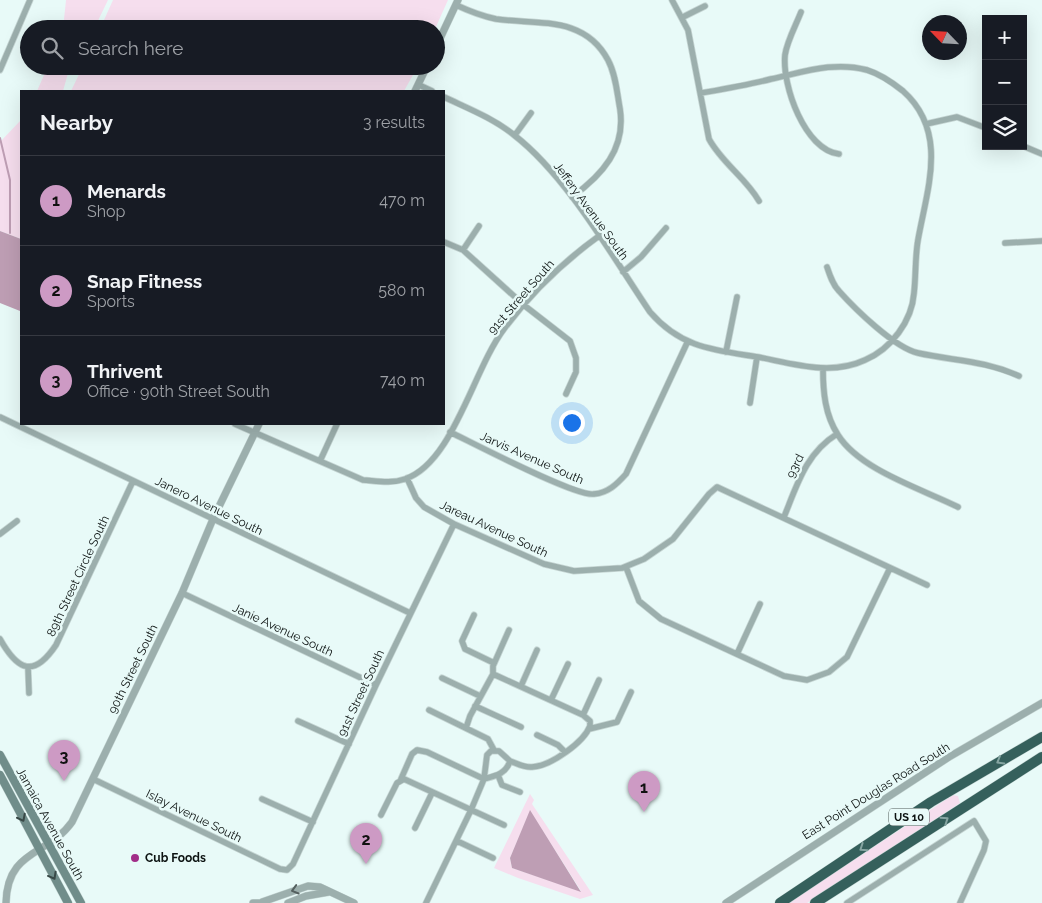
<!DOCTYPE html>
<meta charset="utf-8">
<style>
:root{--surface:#171b24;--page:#242831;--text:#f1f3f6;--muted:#9ea1a6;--line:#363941;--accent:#cd9ac4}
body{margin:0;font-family:Raleway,sans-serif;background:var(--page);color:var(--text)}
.controls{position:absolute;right:15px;top:15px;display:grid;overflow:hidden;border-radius:0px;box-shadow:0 5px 20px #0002}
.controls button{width:45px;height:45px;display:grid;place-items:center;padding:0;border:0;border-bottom:1px solid var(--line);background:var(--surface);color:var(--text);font:25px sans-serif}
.compass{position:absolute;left:922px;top:15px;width:45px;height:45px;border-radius:50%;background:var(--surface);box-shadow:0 5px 20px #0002;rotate:295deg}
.you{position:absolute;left:571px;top:422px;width:18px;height:18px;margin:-12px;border:4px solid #fff;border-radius:50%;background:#1a73e8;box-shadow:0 0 0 8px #1a73e833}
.badge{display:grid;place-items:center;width:32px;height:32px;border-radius:50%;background:var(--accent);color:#111;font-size:16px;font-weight:700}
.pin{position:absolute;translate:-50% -41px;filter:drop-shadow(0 1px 2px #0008)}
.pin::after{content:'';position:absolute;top:26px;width:18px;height:15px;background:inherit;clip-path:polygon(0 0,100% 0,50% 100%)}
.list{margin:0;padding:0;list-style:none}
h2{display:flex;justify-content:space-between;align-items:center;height:65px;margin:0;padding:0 20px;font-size:21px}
h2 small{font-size:16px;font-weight:400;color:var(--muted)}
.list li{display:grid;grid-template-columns:32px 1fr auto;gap:15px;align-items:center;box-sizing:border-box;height:90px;padding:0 20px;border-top:1px solid var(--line)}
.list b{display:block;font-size:19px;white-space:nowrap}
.list p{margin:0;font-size:16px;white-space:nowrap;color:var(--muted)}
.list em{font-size:16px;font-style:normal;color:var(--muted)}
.icon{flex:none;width:28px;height:28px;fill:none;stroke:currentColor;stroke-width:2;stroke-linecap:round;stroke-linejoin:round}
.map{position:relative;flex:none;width:1042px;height:903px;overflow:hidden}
.search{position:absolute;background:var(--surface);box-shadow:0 5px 20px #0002;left:20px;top:20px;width:425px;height:55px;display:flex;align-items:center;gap:12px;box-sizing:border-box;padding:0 18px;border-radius:28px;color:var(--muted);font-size:19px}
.panel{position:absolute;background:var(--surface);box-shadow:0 5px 20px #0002;left:20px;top:90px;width:425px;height:335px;border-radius:0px}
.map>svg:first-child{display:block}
</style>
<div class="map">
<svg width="1042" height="903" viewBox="0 0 1042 903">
<rect width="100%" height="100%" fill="#e8faf8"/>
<path fill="#f6deee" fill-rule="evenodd" d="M66,0H108L94,29H63Z
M113,0H448L435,29H100Z
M48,66H70L63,91H37Z
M83,66H418L404,91H71Z
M21,120V239L0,231V142Z
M530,794L534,800L532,804L593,895L580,899L518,878L494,868ZM530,811L581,891L512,868L510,858Z
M953,795L958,796L960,803L807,903H788Z"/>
<path fill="#be9eb4" d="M0,231L21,239L20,311L0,303Z
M530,810L581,892L512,868L510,858Z"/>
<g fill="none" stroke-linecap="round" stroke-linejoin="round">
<path stroke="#be9eb4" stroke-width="2" d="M0,138L10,180V233"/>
<defs>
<path id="minor" d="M672,0L688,30L709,139C722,163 746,178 759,201
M456,5C469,11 481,16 496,19C537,25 584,15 608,60C616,75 617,93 620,109C626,149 602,175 572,197
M801,12C796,25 787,41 785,55C782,86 805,150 839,154
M683,17L705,6
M0,70L30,0
M419,85L432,91
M444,97C467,108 493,118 514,135C567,176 612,256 650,312C681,348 714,350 758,357C794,364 831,376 865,360C891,349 912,321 914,293C916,275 915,257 918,240C927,189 949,132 903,91C893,83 880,74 867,70C834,61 804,72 771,79C748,85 724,89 701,93
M926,124L957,117L986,128
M515,135L531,113
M1023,146L1042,154
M444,242L463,250L525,306L570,341L576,358V372L566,394
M1005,243L1042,241
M463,250L479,226
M827,267C830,276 833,285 839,291C855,309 895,348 918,353C954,361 983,360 1019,376
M623,272L641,257L666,228
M726,352L737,297
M823,369C823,392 825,415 838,435C860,470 922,489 958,507
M750,403L757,357
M0,417L410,613
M235,424L363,480C377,481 391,484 405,479C453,463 473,370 504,329C530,294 563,262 599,236
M450,432C473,443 576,497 594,494C608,493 617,484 626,474L687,343
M320,461L337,424
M407,478L416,498L424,507L454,524L544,564L574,571L622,568L644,559L673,539L709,494L717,487L927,585
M784,517C797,485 806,453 837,434
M0,534L17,521
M626,567L639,601L661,619L784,676L807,680L829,672L847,657L890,568
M182,593L376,685
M474,615L462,641L465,649L494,663
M0,639C18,671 34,678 56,645L133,481
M737,654L760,604
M28,667L29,693
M493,674L583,715L590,721V726C584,742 551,766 532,767C525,768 516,763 510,761
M442,678L480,696
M521,686L537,650
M551,700L568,664
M475,706L521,727
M429,710L488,739L494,750
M583,715L599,680
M298,721L349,744
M466,728L470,716L493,674V666L509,630
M589,729L617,722L631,692
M537,735L558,745L565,752
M498,775L502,785L520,792
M93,779L280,869L287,870L293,864L376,685L454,524
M401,779L412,754L417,750L427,752L484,779C495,776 506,774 510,761L499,751H491L487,755L484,779L471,810L426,903
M262,799L313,822
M381,815L397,783L404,779L504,825
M415,828L432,793
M457,841L493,858
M847,903L974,821L986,841L984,850L960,903"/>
<path id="tertiary" d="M436,47L458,0
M415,91L427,66
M262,902L308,886L320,887L354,903
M6,903C7,849 48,856 72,822L182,593L213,519L259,424
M253,903H263
M288,903L306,896L329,892
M726,903L949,757L1042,703"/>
<path id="secondary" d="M0,755L81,903
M0,775L68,903"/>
<path id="motorway" d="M780,903L931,802L1042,737
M815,903L1042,757"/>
</defs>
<use href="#minor" stroke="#c5d5d3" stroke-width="7"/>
<use href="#tertiary" stroke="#c5d5d3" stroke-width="8"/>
<use href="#secondary" stroke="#c5d5d3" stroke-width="9"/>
<use href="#motorway" stroke="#c5d5d3" stroke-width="11"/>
<use href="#minor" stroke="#9cafad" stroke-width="5.5"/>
<use href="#tertiary" stroke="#9cafad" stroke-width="7"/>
<use href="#secondary" stroke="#708d8a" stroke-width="8"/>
<use href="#motorway" stroke="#35605c" stroke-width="10"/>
</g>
<defs><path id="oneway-chevron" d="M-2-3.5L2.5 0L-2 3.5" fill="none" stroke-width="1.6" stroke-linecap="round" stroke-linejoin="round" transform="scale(1.25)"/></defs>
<g stroke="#86a5a2">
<use href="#oneway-chevron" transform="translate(1000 761) rotate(150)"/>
<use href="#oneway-chevron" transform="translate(945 820) rotate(-34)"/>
<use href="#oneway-chevron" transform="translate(863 848) rotate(146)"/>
</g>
<g stroke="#394947">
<use href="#oneway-chevron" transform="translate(22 818) rotate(63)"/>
<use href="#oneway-chevron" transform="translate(53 876) rotate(61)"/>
</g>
<use stroke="#54605f" href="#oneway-chevron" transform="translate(295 890) rotate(164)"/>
<circle fill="#a12d88" stroke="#e8faf8" stroke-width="2" cx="135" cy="858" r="5"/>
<g text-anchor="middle" stroke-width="5" stroke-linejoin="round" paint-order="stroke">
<rect fill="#e8faf8" stroke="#4e5856" stroke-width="1" x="889" y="808.5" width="40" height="17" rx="4"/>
<g font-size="11" font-weight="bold" fill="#0c1211">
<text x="909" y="821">US 10</text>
</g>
<g font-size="12" fill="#0c1211" stroke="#e8faf8">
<text transform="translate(591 211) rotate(54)" y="4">Jeffery Avenue South</text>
<text transform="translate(521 297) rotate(-49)" y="4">91st Street South</text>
<text transform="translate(532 458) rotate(24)" y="4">Jarvis Avenue South</text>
<text transform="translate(795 466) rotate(-64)" y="4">93rd</text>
<text transform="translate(209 506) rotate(26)" y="4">Janero Avenue South</text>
<text transform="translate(494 529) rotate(25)" y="4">Jareau Avenue South</text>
<text transform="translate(78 576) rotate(-65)" y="4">89th Street Circle South</text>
<text transform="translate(283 630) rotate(25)" y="4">Janie Avenue South</text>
<text transform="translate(133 669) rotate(-64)" y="4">90th Street South</text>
<text transform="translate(361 693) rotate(-65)" y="4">91st Street South</text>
<text transform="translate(876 791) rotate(-32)" y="4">East Point Douglas Road South</text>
<text transform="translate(194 816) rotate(26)" y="4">Islay Avenue South</text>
<text transform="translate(50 824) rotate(61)" y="4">Jamaica Avenue South</text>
</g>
<g font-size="12" font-weight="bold" fill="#0c1211" stroke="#e8faf8" text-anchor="start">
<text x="145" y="862">Cub Foods</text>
</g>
</g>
</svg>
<div class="controls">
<button>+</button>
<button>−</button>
<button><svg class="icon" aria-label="layers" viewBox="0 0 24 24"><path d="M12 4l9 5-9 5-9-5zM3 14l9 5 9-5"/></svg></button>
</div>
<svg class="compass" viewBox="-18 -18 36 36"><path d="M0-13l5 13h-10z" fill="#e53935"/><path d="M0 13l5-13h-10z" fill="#9ea1a6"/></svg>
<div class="you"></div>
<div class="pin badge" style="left:644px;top:812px">1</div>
<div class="pin badge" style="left:366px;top:864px">2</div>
<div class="pin badge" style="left:64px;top:781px">3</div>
<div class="search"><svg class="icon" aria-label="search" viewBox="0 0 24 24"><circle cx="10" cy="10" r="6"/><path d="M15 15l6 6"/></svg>Search here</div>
<section class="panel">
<h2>Nearby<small>3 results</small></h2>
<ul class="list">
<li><span class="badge">1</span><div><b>Menards</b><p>Shop</p></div><em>470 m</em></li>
<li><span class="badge">2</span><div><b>Snap Fitness</b><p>Sports</p></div><em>580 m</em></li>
<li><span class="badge">3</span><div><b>Thrivent</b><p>Office · 90th Street South</p></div><em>740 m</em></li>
</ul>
</section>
</div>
